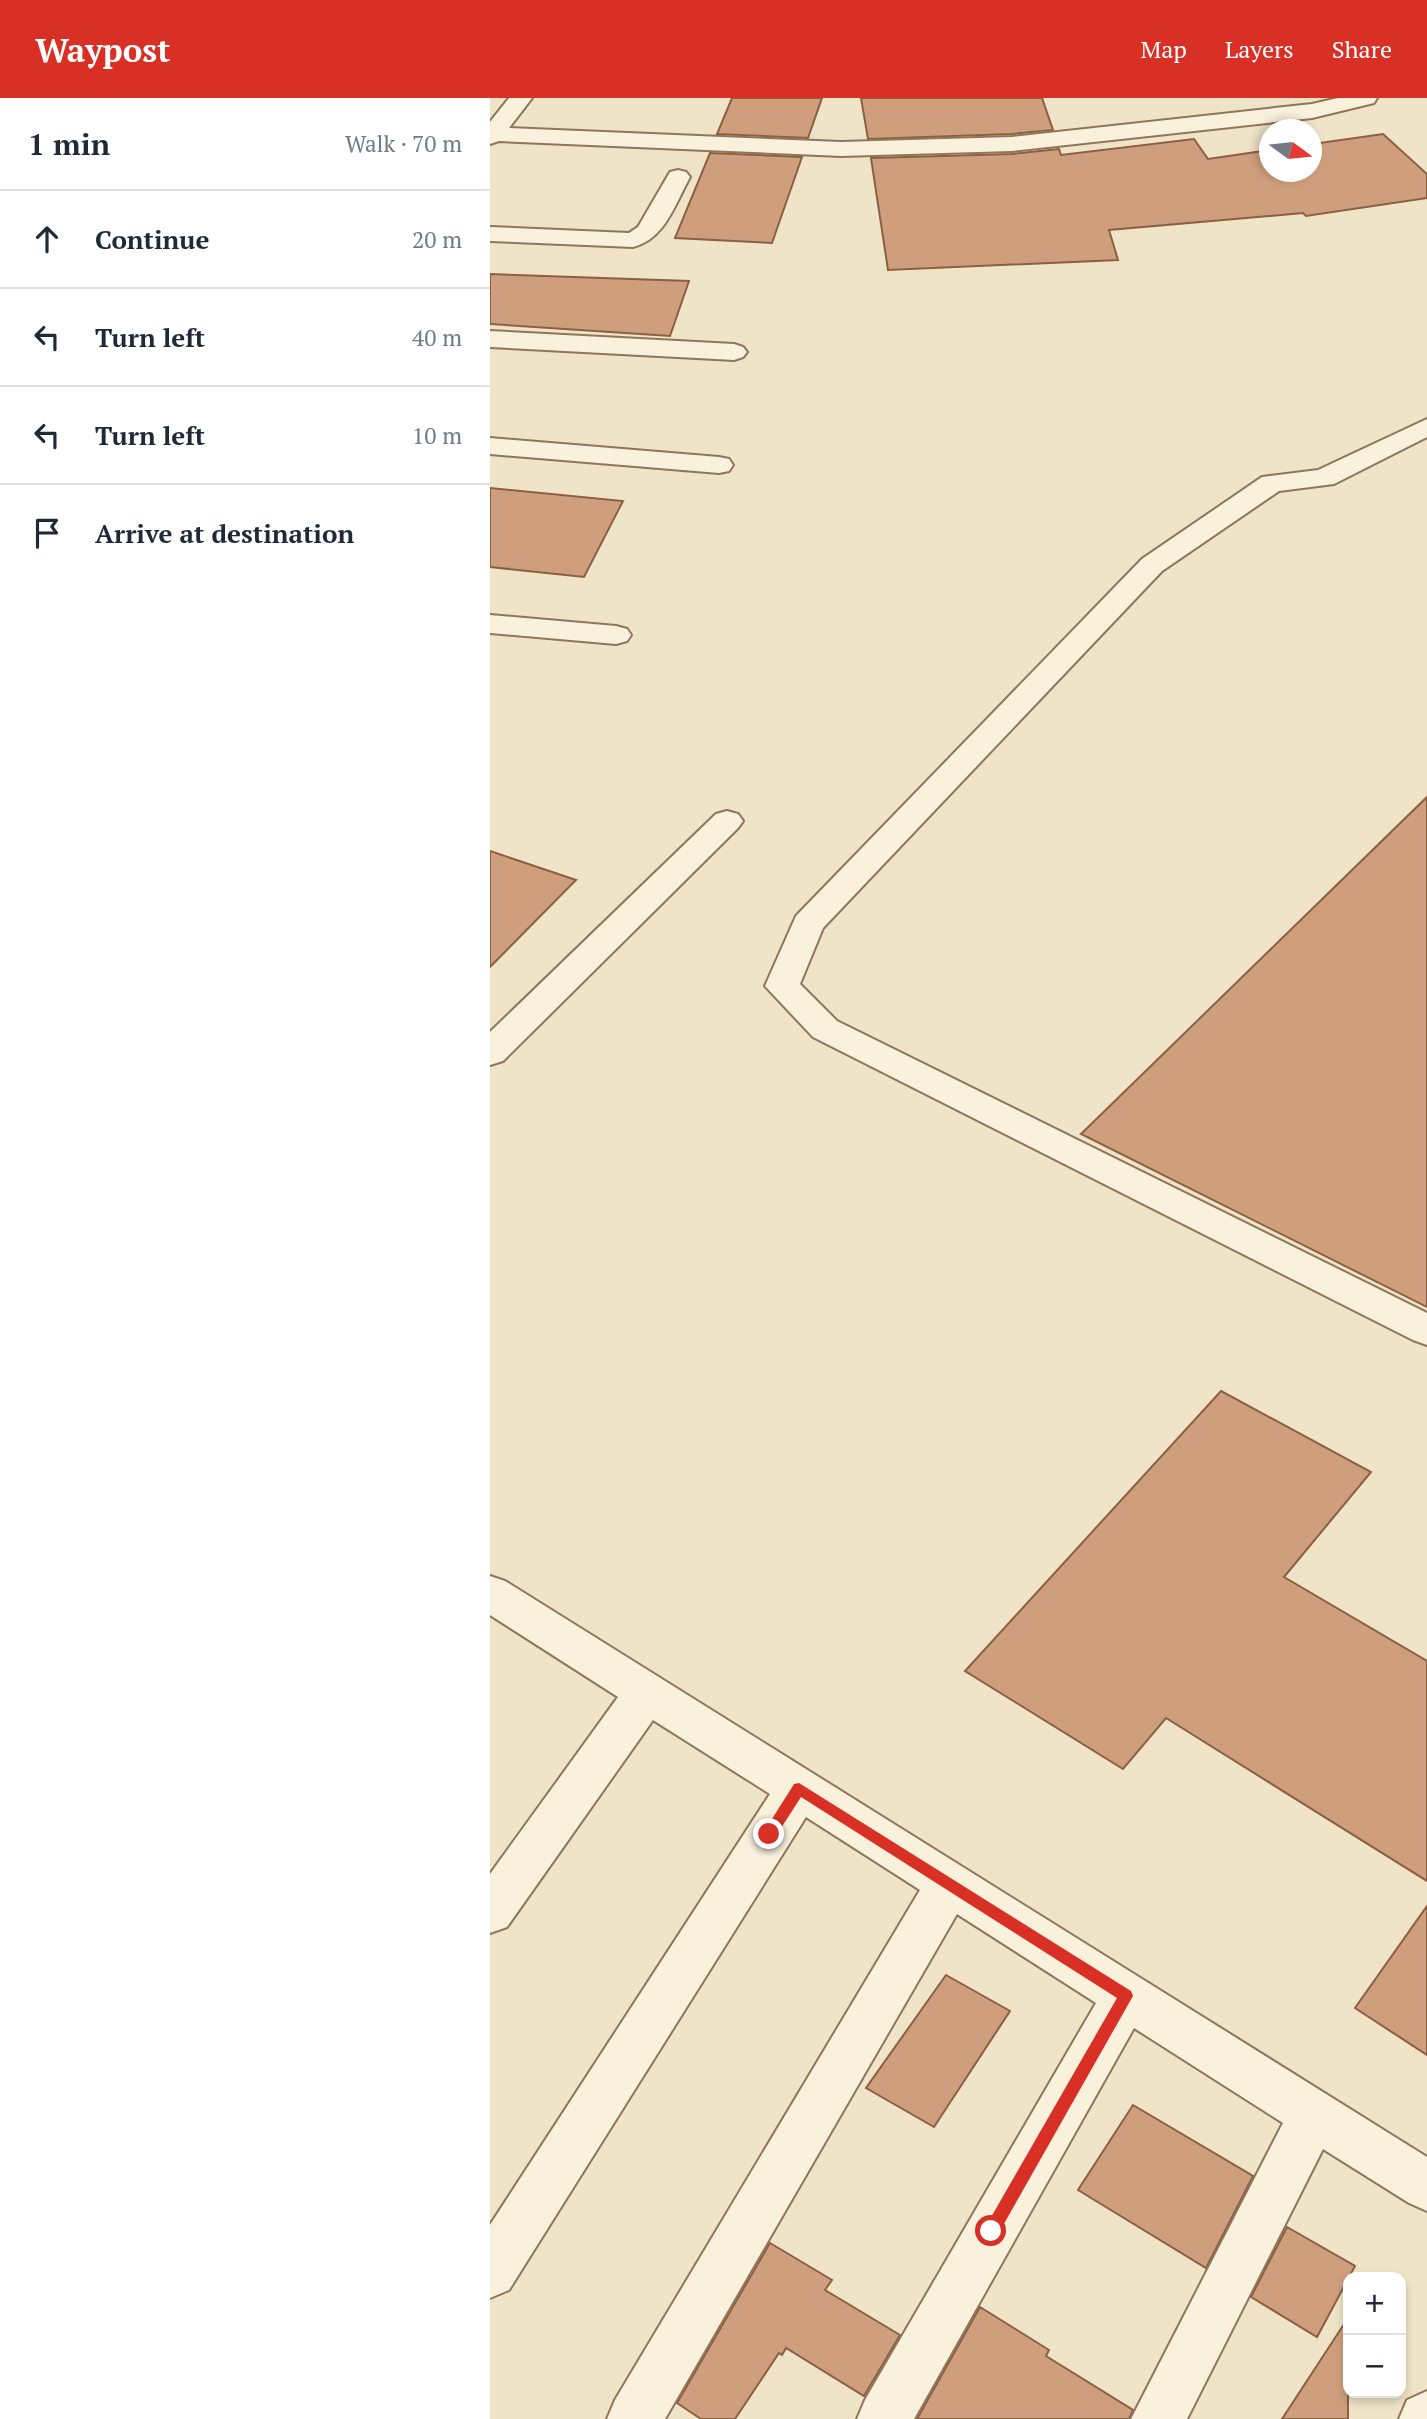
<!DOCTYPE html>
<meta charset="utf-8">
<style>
:root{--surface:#fff;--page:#f2f2f3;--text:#1f2937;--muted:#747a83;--line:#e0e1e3;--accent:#d93025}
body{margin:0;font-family:"PT Serif",serif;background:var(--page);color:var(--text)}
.controls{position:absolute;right:21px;bottom:21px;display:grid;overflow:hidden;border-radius:14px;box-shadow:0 4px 10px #0003}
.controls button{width:63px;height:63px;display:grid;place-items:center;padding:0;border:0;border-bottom:2px solid var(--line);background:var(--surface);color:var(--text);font:35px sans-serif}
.compass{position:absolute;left:769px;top:21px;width:63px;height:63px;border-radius:50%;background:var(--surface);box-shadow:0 4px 10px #0003;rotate:105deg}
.stop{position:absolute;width:21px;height:21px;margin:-16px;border:5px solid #d93025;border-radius:50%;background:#fff}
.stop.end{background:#d93025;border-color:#fff;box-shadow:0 2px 7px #0008}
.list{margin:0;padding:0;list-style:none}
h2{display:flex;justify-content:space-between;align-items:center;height:91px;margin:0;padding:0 28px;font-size:30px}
h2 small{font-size:23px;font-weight:400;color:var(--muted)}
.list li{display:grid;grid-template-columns:46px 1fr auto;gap:21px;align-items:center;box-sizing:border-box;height:98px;padding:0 28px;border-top:2px solid var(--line)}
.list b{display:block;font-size:26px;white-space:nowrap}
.list em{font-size:23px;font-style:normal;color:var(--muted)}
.icon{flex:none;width:38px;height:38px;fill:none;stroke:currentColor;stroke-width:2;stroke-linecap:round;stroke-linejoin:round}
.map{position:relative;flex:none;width:937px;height:2321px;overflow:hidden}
header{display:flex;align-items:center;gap:42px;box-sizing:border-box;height:98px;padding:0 35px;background:var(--accent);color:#fff}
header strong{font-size:33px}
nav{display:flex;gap:38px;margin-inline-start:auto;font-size:24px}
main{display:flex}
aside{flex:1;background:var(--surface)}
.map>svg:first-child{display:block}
</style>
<header>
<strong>Waypost</strong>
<nav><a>Map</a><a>Layers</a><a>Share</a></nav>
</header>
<main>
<aside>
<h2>1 min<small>Walk · 70 m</small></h2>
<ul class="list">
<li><svg class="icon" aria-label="ahead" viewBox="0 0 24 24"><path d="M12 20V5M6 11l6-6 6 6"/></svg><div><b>Continue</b></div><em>20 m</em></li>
<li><svg class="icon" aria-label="left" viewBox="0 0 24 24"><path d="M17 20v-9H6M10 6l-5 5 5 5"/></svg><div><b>Turn left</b></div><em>40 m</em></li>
<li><svg class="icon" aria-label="left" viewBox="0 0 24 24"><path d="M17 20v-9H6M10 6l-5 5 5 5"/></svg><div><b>Turn left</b></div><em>10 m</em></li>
<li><svg class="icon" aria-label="arrive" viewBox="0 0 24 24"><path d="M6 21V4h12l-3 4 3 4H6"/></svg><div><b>Arrive at destination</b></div></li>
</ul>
</aside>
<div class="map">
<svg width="937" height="2321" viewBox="0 0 937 2321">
<rect width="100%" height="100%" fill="#f0e4c8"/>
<path fill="#cf9f7d" stroke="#8d5f41" stroke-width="2" d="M242,0H332L318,40L227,36Z
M371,0H552L563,32L522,36L378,41Z
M893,36L937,76V100L816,118L813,115L619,132L628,162L398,172L381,60L522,56L569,51L571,57L704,41L718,61L780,52V74H822V46Z
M220,55L312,59L282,145L185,140Z
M0,176L199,183L180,238L0,226Z
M0,390L133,403L94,479L0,469Z
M937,699V1209L591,1036Z
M0,753L86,782L0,869Z
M731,1293L881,1374L794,1479L937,1563V1783L676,1620L633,1671L475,1573Z
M937,1808V1957L865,1910Z
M456,1877L520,1913L444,2029L376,1990Z
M643,2007L763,2078L716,2170L588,2092Z
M797,2129L865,2168L827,2239L761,2199Z
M280,2145L342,2182L335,2192L410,2237L374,2298L296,2250L292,2257L289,2255L245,2321H211L187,2305Z
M490,2209L559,2252L556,2258L643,2312L639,2321H427Z
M858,2220V2321H792Z"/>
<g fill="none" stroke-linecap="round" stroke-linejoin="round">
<defs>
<path id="minor" d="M19,0H42L19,30L351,44L522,39L822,6L848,0H887L884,5L822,20L522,53L351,58L9,43L0,46V24Z
M188,72L196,74L200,79C185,106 175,141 143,149L0,143V129L139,135L148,129L180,74Z
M0,233L244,246L253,249L257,254L253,259L244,262L0,249Z
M937,321V339L844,386L789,393L672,473L333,830L310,886L347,923L937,1215V1247L923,1242L323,939L275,888L306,818L652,461L772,379L828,372Z
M0,340L229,359L239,361L243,367L239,373L229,375L0,356Z
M0,517L126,528L137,531L141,537L137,543L126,546L0,535Z
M237,713L248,716L253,723L248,730L13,963L0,967V934L226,716Z
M0,1478L15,1483L937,2059V2113L919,2105L833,2051L697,2321H641L793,2025L644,1930L424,2321H367L375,2302L606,1905L467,1816L175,2321H117L125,2302L430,1792L316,1719L19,2192L0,2200V2127L280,1696L163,1622L17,1829L0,1835V1776L128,1599L0,1517Z
M937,2293V2321H909L917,2302Z"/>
</defs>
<use href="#minor" stroke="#8d765c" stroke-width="4"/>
<use href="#minor" fill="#faf1dc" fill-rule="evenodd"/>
</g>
<path fill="#d93025" d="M309,1685L641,1893L643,1898L507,2138L501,2140L496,2138L494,2133L496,2128L627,1900L311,1699L284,1741H275V1732L304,1686Z"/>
</svg>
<div class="controls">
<button>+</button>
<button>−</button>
</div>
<svg class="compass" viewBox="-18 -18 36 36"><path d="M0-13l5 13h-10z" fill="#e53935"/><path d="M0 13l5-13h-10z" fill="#747a83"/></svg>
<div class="stop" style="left:501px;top:2133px"></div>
<div class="stop end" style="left:279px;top:1736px"></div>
</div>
</main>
